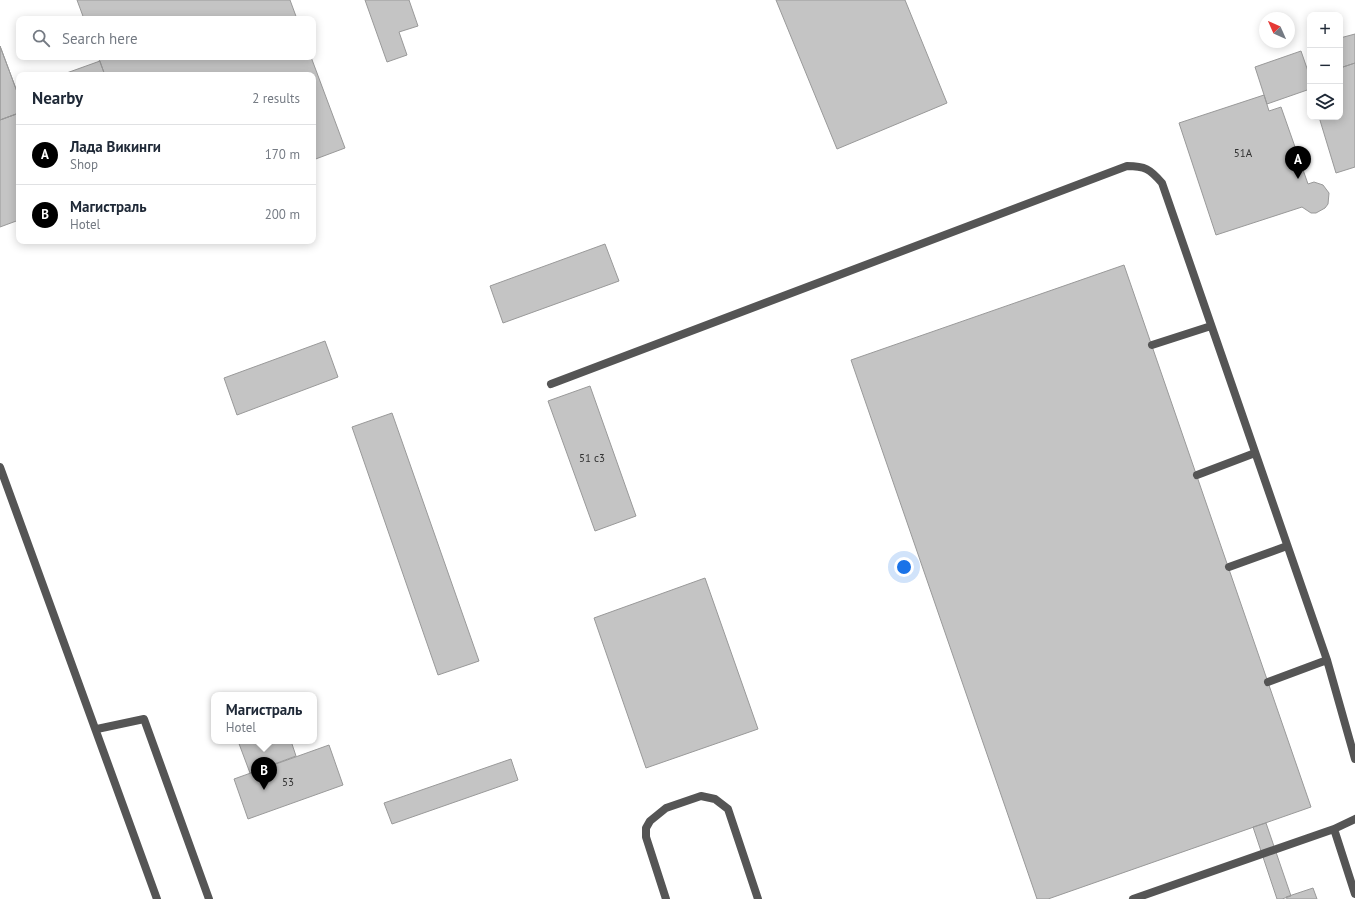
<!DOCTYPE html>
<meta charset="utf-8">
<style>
:root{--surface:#fff;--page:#f6f6f7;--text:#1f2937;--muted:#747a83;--line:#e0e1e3;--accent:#000}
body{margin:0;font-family:"PT Sans",sans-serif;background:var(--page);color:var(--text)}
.controls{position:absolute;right:12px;top:12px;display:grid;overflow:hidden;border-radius:8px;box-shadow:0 2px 10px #0003}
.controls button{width:36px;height:36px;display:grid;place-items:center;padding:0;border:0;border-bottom:1px solid var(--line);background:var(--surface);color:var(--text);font:20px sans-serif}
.compass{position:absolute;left:1259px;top:12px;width:36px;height:36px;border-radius:50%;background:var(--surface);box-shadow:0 2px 10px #0003;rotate:315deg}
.you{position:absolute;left:904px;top:567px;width:14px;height:14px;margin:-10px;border:3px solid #fff;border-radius:50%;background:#1a73e8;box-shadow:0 0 0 6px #1a73e833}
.badge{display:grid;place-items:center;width:26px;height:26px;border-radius:50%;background:var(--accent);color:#fff;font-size:13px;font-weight:700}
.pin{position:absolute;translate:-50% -33px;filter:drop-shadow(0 1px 2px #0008)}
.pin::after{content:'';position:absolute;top:21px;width:14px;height:12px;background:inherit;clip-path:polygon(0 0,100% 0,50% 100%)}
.popup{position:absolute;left:211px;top:692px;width:106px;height:52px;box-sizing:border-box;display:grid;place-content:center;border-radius:8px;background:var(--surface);filter:drop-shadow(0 1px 3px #0005);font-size:13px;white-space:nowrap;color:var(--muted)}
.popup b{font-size:15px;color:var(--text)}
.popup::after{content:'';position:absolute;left:50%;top:100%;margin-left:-8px;border:8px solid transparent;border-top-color:var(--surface)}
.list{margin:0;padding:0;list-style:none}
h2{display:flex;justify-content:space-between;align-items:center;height:52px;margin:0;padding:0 16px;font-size:17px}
h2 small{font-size:13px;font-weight:400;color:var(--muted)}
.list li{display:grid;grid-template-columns:26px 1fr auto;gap:12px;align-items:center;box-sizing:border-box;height:60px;padding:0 16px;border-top:1px solid var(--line)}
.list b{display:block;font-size:15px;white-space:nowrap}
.list p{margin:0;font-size:13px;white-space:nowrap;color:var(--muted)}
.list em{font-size:13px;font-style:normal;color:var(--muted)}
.icon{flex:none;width:22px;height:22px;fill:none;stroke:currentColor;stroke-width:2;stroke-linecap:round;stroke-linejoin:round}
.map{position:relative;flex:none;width:1355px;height:899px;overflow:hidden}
.search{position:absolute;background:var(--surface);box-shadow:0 2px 10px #0003;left:16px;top:16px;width:300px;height:44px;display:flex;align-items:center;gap:10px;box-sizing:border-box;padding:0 14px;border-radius:8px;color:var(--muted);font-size:15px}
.panel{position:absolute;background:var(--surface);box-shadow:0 2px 10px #0003;left:16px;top:72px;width:300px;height:172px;border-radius:8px}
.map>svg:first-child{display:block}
</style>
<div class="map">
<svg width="1355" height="899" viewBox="0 0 1355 899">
<rect width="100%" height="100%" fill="#fff"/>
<path fill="#c4c4c4" stroke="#999" d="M77,0H290L297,19H84Z
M365,0H409L418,26L399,32L407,55L387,62Z
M776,0H905L947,103L837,149Z
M1355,34V63L1340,68V38Z
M0,46L19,97V113L0,120Z
M0,46L19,97V113L0,120Z
M1301,51L1310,77V89L1267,104L1255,67Z
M98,57H311L345,148L313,160V75H105Z
M100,61L104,73L99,75H61Z
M1355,63V167L1336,173L1319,117H1340V68Z
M1264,95L1269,111L1281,107L1308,184L1314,182L1323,185L1329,193L1328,204L1325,208L1316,213H1311L1302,207L1216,235L1179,123Z
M19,113V220L0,227V120Z
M605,244L619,281L503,323L490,286Z
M1124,265L1311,807L1048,899H1037L851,360Z
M325,341L338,377L237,415L224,378Z
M590,386L636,516L595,531L548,401Z
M392,413L479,661L438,675L352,427Z
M705,578L758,729L646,768L594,618Z
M238,741H291L296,756L250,773Z
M329,745L343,785L248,819L234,779Z
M511,759L518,780L392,824L384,803Z
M1266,823L1291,896L1282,899H1277L1253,827Z
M1313,888L1317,899H1287L1286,897Z"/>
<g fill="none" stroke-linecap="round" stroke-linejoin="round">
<path stroke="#555" stroke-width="8" d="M1152,345L1211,326
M551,384L1127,166C1145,166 1150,169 1162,183L1327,660L1355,759
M1197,475L1255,453
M1229,567L1287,546
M1268,682L1327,660
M97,729L144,719L209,899
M1355,819L1334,829L1355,894
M666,899L646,837V828L650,821L666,808L701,796L715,799L728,809L758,899
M1133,899L1334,829"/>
<path stroke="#555" stroke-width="8" d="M0,467L157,899"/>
</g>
<g text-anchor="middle" stroke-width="4" stroke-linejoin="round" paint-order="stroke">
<g font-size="11" fill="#313131">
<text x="1243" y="157">51А</text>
<text x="592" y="462">51 с3</text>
<text x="288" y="786">53</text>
</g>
</g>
</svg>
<div class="controls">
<button>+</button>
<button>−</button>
<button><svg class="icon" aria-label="layers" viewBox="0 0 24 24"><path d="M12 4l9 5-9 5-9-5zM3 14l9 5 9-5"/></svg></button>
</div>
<svg class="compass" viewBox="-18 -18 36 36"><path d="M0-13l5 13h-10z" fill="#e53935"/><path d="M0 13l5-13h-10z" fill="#747a83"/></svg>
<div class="you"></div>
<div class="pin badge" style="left:1298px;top:179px">A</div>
<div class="pin badge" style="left:264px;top:790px">B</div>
<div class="popup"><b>Магистраль</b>Hotel</div>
<div class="search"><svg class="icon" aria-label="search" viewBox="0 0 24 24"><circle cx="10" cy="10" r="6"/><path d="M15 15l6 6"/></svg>Search here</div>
<section class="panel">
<h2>Nearby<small>2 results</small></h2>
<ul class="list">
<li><span class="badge">A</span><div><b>Лада Викинги</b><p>Shop</p></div><em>170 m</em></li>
<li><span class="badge">B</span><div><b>Магистраль</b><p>Hotel</p></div><em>200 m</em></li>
</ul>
</section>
</div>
